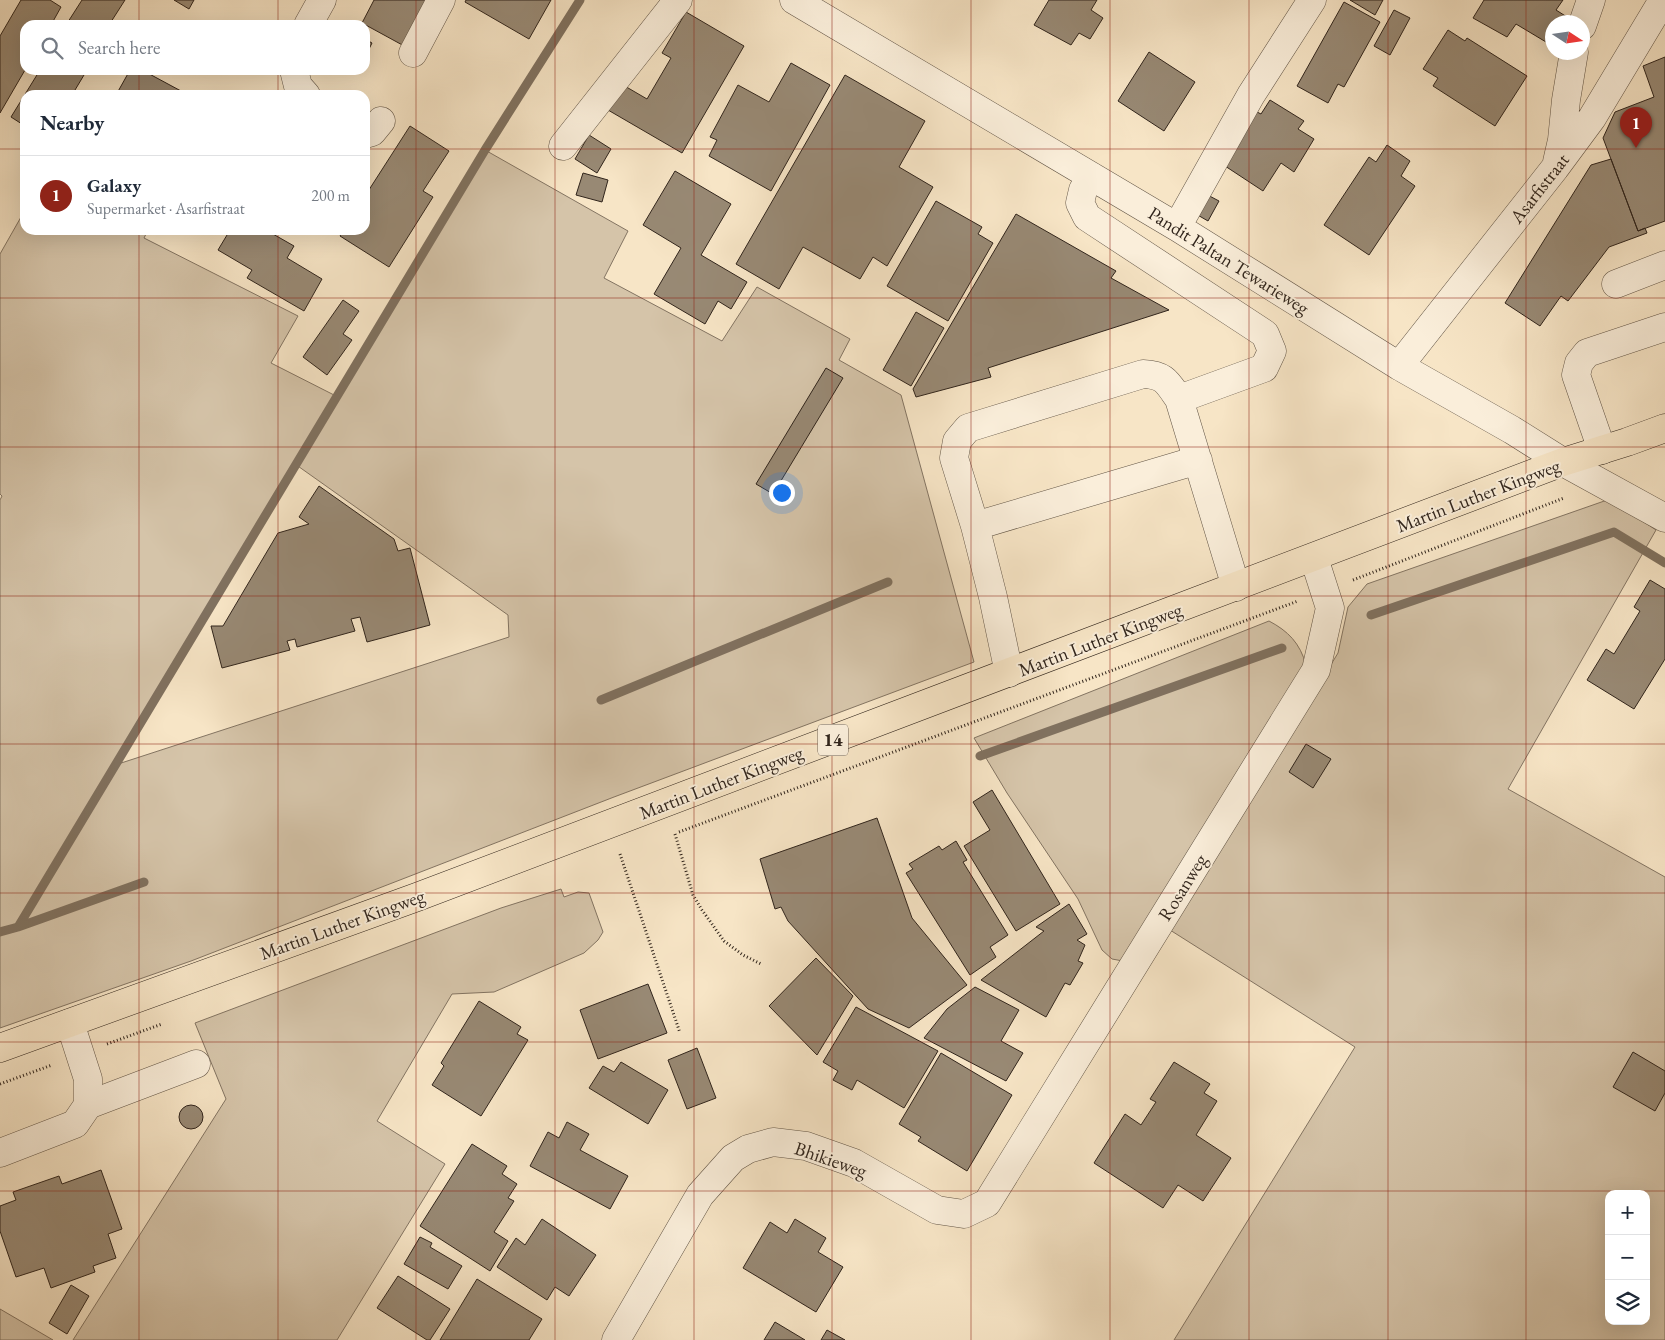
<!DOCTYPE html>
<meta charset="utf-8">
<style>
:root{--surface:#fff;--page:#f6f6f7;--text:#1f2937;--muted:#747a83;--line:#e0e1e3;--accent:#8f2418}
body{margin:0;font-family:"EB Garamond",serif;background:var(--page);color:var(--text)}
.controls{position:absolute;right:15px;bottom:15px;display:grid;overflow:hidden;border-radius:10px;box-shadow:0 5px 20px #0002}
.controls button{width:45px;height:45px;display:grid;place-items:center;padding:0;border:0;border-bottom:1px solid var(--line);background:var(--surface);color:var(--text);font:25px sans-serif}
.compass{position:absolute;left:1545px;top:15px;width:45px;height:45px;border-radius:50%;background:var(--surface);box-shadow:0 5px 20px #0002;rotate:102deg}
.you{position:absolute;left:781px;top:492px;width:18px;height:18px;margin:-12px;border:4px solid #fff;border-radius:50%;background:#1a73e8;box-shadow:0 0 0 8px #1a73e833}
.badge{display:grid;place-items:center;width:32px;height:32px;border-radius:50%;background:var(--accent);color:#fff;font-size:16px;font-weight:700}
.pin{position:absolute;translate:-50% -41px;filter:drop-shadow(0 1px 2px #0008)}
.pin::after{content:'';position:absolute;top:26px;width:18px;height:15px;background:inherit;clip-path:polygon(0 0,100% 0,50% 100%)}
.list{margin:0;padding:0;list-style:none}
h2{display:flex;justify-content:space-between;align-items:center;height:65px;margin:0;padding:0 20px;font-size:21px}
h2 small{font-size:16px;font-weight:400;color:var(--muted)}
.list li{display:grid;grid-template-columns:32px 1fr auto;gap:15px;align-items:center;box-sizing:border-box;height:80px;padding:0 20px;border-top:1px solid var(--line)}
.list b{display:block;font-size:19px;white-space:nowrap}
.list p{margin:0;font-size:16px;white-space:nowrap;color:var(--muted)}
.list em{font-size:16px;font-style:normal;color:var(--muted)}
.icon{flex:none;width:28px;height:28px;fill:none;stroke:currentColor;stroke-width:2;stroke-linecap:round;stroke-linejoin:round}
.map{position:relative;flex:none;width:1665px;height:1340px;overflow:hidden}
.search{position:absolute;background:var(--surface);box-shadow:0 5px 20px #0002;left:20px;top:20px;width:350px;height:55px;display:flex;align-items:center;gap:12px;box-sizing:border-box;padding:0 18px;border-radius:15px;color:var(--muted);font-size:19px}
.panel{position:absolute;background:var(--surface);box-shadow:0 5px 20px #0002;left:20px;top:90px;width:350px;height:145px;border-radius:15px}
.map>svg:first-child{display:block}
</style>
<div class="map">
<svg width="1665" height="1340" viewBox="0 0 1665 1340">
<rect width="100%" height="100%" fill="#f7e5c6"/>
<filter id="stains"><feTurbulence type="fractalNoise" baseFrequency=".004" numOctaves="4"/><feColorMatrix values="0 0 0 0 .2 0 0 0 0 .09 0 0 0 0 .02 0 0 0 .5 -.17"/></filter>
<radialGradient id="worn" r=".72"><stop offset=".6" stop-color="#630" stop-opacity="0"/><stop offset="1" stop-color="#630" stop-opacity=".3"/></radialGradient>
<path fill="#d5c4a9" stroke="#837462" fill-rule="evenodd" d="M485,150L628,231L604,278L722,341L757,287L850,339L839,360L901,395L974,662L614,797L191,961L0,1028V500L2,496L0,494V254L25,210V230H148L144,238L298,316L271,363L336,396ZM295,464L508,615L509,637L115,765Z
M1610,499L1656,530L1508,789L1665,877V1340H1174L1355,1047L1170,930L1338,653L1348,607L1367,584ZM1609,1194H1646V1321H1609Z
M1269,621C1288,631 1300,643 1306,665L1123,961L1112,959L1102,950L1078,899L1007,793L974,738Z
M561,889L564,897L578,892L589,893L603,932L598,940L584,953L494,992L452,994L377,1121L445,1164L337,1340H73L226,1099L195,1023L501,908Z
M0,1309L53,1340H0Z"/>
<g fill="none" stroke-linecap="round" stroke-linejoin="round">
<path stroke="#80715f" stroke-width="9" d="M1371,615L1614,532L1665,563
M601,700L888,582
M980,756L1282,648
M18,927L485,150L580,0
M0,932L18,927L144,882"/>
</g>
<path fill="#988974" stroke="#31251c" d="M21,0H50L61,7L51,25H25V70L0,113V36Z
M82,0H125L109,25H66Z
M174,0H194L189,9Z
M374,0H430L406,47L362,23Z
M466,0H551L529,39L465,2Z
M1049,0H1097L1091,10L1103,18L1090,39L1079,33L1071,45L1034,25Z
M1350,0H1383L1375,15Z
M1484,0H1563L1556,10L1567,17L1564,22H1552V42L1551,45L1516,24L1507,37L1473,18Z
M1344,2L1380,22L1344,87L1338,84L1328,103L1297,86Z
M1394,10L1410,18L1390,55L1374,46Z
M686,12L744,46L682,153L608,110L623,85L647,99L671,58L662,53Z
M1448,30L1465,41L1467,38L1527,76L1495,126L1433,86L1438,78L1423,69Z
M365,39L372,43L365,57Z
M1149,52L1195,82L1164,131L1118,101Z
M1665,57V221L1638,231L1603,138L1615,112L1654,97L1643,66Z
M791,63L830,85L771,191L709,156L717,140L710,137L738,85L769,102Z
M40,70H87L72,95H25V126L11,117Z
M130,70H142L181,91L179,95H116Z
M845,75L925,121L899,167L933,187L887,266L873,257L860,279L803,247L779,289L736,264Z
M1270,100L1304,121L1298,129L1314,139L1294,172L1281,163L1263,191L1222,164L1255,111L1261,114Z
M410,126L449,151L423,191L433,197L389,267L340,236L344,230H365V196Z
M589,135L611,149L597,173L575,159Z
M1387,145L1410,161L1401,176L1415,186L1369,255L1324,225L1369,157L1376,162Z
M1611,159L1638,231L1645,228L1647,233L1609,247L1568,301L1561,296L1540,326L1505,303L1591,165Z
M675,171L731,204L701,255L747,282L731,309L718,301L705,324L654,294L681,248L643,225Z
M583,173L608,180L602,202L576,195Z
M1200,191L1219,201L1208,221L1189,210Z
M936,201L982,227L978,234L993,243L948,321L887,286Z
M1016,214L1116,271L1111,278L1169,310L988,368L991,377L916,397L913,389Z
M230,230H266L294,246L287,258L322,279L304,311L247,278L252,270L218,250Z
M343,300L359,311L343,334L352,340L327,375L303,357Z
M916,312L944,328L911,386L883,370Z
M826,368L843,378L773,494L756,484Z
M319,486L394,539L398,551L410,548L430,625L367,642L360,617L351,619L355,631L297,647L295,639L287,641L290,650L222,668L211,626H223L278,533L309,524L299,517Z
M1650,580L1665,589V659L1634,709L1587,680L1606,649L1614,654L1640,611L1634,607Z
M1306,744L1331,759L1313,788L1289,772Z
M992,790L1060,904L1016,931L964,846L990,830L973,802Z
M877,818L912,918L967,985L909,1028L868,1009L788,921L781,907L775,909L760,859Z
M956,841L967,860L963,862L1008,935L990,947L996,957L970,975L906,873L913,869L909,864L939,846L942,850Z
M1069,904L1087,934L1077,940L1085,945L1078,961L1083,963L1070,985L1065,983L1046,1017L981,980L1044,931L1036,927Z
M816,958L853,996L817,1055L769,1006Z
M648,984L667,1033L598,1059L580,1010Z
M975,987L1019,1010L1001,1041L1023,1053L1006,1081L924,1038L947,1009Z
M479,1001L521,1027L517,1034L528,1040L481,1116L432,1085L444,1066L441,1063Z
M856,1007L938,1051L904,1108L857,1080L852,1090L833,1080L838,1071L823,1062Z
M697,1048L716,1098L687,1109L668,1060Z
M1633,1052L1665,1071V1093L1655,1111L1613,1087Z
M941,1053L1012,1095L967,1171L918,1141L921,1137L899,1124Z
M621,1062L668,1090L648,1124L589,1088L603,1066L614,1072Z
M1174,1062L1210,1084L1204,1093L1217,1101L1196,1135L1231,1158L1203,1201L1178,1185L1163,1208L1094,1163L1125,1114L1141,1125L1156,1102L1150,1099Z
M179 1117a12 12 0 1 1 24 0a12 12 0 1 1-24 0Z
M567,1122L589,1134L580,1150L628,1176L610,1209L530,1166L548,1132L559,1138Z
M472,1144L507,1166L502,1174L517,1184L508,1198L514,1201L494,1232L508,1241L490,1271L420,1226Z
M101,1170L122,1229L108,1234L116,1258L93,1266L95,1272L51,1288L44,1268L16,1277L0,1231V1206L16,1200L13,1192L59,1176L62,1184Z
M542,1219L596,1255L569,1296L555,1287L547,1300L497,1267L516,1238L525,1245Z
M795,1219L826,1238L818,1252L843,1267L816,1312L743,1268L770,1222L787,1233Z
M420,1237L432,1243L430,1247L462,1266L448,1289L404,1264Z
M398,1276L450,1309L430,1340H427L377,1308Z
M477,1279L542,1319L529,1340H440Z
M71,1285L89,1296L67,1334L49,1323Z
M775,1322L805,1340H764Z
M827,1330L845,1340H821Z"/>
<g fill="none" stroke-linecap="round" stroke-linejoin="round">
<defs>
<path id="minor" d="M794,0L1177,227L1399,366L1512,430L1563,462L1665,518
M308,25L322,0
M1582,26L1591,0
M413,53L441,0
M294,70L298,86L306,95
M365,134L372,132L381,121
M563,146L678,0
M1557,162L1562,140L1566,100L1574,52
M1091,176L1083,190L1080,203L1087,217L1265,334L1272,351L1264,368L1179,399
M1177,227L1251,95L1312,0
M1616,284L1665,265
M1399,366L1555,168L1592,118L1663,0
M1602,450L1576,375L1579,363L1587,353L1665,327
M975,526L1198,460
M1009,673L993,597L975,526L954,458L957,441L968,428L1143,374C1165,375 1167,382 1179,399L1236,587
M88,1105L196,1064
M0,1153L75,1124L88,1105V1079L70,1023
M616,1340L700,1195L733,1158L748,1149L773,1142L806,1146L854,1163L937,1210L964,1214L987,1203L1316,670L1330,608L1314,558"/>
<path id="major" d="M0,1048L417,897L1563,462L1627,442L1665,428"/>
</defs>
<use href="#minor" stroke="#625546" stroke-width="29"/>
<use href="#major" stroke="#31251c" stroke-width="29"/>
<path stroke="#31251c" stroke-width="3" stroke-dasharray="1 2.5" stroke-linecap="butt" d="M1353,580L1564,498
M679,832L1298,601
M675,834L693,895L702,910L724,941L743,955L761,964
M620,854L680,1033
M107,1044L162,1024
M0,1084L52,1065"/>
<use href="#minor" stroke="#faeeda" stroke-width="28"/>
<use href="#major" stroke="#f7e5c6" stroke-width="28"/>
</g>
<path fill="none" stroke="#8f2418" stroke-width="1" stroke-opacity="0.55" d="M139,0V25M278,0V25M416,0V1340M555,0V1340M694,0V1340M832,0V1340M971,0V1340M1110,0V1340M1249,0V1340M1388,0V1340M1526,0V1340M139,70V95M278,70V95M0,149H25M365,149H1665M139,230V1340M278,230V1340M0,298H1665M0,447H1665M0,596H1665M0,744H1665M0,893H1665M0,1042H1665M0,1191H1665"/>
<g text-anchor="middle" stroke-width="4" stroke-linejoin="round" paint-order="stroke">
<rect fill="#faeeda" stroke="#6d6155" stroke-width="1" x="818" y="724.5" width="30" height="31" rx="4"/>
<g font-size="18" font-weight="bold" fill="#31251c">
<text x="833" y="746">14</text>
</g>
<g font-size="19" fill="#31251c" stroke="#faeeda">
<text transform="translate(1539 188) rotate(-52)" y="7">Asarfistraat</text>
<text transform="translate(1229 260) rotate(32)" y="7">Pandit Paltan Tewarieweg</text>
<text transform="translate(1478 495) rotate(-21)" y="7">Martin Luther Kingweg</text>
<text transform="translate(1100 639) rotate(-21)" y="7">Martin Luther Kingweg</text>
<text transform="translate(721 782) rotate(-21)" y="7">Martin Luther Kingweg</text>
<text transform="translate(1182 887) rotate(-58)" y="7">Rosanweg</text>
<text transform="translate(342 924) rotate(-20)" y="7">Martin Luther Kingweg</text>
<text transform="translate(831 1159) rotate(19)" y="7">Bhikieweg</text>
</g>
</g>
<rect width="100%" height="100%" filter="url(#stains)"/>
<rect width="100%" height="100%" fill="url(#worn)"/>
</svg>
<div class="controls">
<button>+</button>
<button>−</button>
<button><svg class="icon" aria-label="layers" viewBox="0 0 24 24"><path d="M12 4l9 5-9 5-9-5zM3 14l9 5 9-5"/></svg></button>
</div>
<svg class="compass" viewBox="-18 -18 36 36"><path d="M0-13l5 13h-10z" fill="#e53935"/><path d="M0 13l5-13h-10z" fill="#747a83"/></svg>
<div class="you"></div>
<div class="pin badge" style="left:1636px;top:148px">1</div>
<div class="search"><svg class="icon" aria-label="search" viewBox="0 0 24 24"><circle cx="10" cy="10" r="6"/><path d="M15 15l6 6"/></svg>Search here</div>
<section class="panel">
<h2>Nearby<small></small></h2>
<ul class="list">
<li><span class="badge">1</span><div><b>Galaxy</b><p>Supermarket · Asarfistraat</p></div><em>200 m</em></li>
</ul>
</section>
</div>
